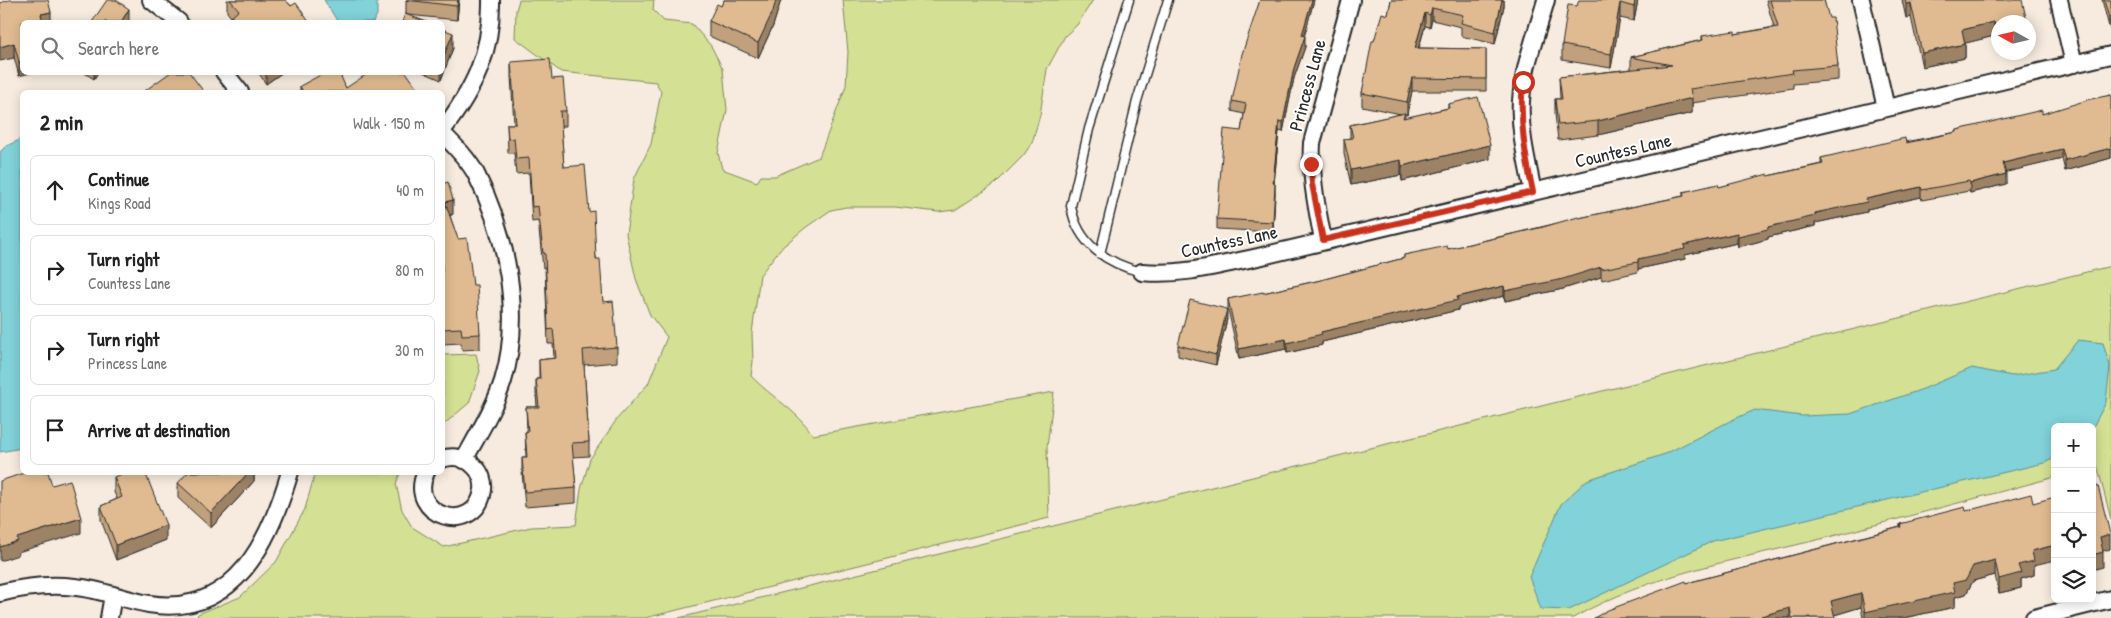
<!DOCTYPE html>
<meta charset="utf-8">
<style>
:root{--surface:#fff;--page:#f6f6f6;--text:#222;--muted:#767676;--line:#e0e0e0}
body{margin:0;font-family:"Patrick Hand",sans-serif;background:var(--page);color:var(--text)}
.controls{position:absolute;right:15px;bottom:15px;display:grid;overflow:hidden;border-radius:8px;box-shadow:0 2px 12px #0003}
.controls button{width:45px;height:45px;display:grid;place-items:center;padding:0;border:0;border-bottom:1px solid var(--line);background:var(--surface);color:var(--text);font:25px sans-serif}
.compass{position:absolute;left:1991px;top:15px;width:45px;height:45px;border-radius:50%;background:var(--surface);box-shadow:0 2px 12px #0003;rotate:278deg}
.stop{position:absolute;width:15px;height:15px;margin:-11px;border:4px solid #c8321e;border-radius:50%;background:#fff}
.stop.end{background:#c8321e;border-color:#fff;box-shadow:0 1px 5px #0008}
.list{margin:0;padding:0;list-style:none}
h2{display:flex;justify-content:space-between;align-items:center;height:65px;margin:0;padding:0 20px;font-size:21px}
h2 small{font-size:16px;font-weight:400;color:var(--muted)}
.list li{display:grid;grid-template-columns:32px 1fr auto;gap:15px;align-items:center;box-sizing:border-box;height:70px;margin:0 10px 10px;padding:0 10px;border:1px solid var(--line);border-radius:8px}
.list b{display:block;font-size:19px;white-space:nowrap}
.list p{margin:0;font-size:16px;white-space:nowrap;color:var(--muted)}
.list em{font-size:16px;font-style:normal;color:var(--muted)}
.icon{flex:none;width:28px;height:28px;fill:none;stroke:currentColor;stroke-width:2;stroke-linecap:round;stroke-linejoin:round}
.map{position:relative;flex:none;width:2111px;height:618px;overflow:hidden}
.search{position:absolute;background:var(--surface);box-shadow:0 2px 12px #0003;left:20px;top:20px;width:425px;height:55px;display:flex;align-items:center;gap:12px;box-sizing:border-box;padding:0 18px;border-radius:8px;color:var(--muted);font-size:19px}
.panel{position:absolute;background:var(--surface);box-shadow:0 2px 12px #0003;left:20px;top:90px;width:425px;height:385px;border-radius:8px}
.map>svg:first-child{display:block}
</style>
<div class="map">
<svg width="2111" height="618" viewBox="0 0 2111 618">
<rect width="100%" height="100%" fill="#f6ebde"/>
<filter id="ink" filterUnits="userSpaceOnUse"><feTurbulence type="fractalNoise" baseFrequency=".02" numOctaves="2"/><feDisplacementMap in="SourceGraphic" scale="10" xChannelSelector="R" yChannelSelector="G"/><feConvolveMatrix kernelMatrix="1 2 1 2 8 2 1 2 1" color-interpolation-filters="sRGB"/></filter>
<g filter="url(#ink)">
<path fill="#d4e093" stroke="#80865f" d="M519,0H654L653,10L664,21L692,24L711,46L723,69L727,110L718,153L722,169L757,182L761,176H775L819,157L846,86L848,52L843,0H1093L1077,25L1065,36L1047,69L1040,115L1032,143L1023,156L995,184L955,210L938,212L895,207H846L831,210L805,228L780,249L760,275L752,333L753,362L751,376C772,398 797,410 813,435L1054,392L1047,447L1049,518L645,618H197L198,614L240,597L276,562L305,509L315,473H400L396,484L402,510L412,527L444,547L531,527L576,525L581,489L590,459L617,419L648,384L667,337L650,315L636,279L626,234L634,179L651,144L661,92L656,82L561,72L515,38L516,10Z
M2111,266V519L2097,465L2092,466V427H2055V477C1977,498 1899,519 1821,539C1736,560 1650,574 1573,618H679Z
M476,354L480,371L469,403L443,425V355Z"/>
<path fill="#81d2d9" stroke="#5f8f93" d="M324,0H377V15L373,22H338Z
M22,139V448L0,452V152L6,146Z
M2078,340L2103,343L2110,366L2106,402L2092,429V427H2055V458L2044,463L1713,541L1569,610L1541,609L1529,577L1561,504L1587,480L1665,454L1732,420L1755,410L1802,416L1850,414L1923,389L1972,368L2012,376L2054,369Z"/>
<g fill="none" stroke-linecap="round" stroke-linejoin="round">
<defs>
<path id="lane" d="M1129,0L1089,129L1071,206C1077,244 1108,264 1142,272
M1100,254L1137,101L1168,0"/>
<path id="street" d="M151,0L179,22
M1861,0L1886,108
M2059,0L2074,64
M224,72L240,92
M442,131C474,89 492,53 491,0
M442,133C454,145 468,159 476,174C507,235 523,315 503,381C494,409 478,434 464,460
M1533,192C1527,162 1519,131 1521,101C1523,67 1537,33 1546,0
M1323,240C1317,208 1310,177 1312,143L1351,0
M1142,272C1182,276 1220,265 1258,257L2111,55
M426,472C405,516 476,538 483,490C484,482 481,472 474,466C466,458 454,455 442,459
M0,593C31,585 63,583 94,590C112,594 130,601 149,604C235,618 270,540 290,472
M109,618L113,595
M2034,618L2111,599"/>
</defs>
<use href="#lane" stroke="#2b2b2b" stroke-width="11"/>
<use href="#street" stroke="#2b2b2b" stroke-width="20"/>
<use href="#lane" stroke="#fff" stroke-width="8"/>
<use href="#street" stroke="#fff" stroke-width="16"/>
</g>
<path fill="#c1a17d" stroke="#2b2b2b" d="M227,0H285L309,22H229V19L231,17L227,12Z
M406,0H459L457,20L408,15L406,14Z
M724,0H781L773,26L758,58L709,36V21L721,6Z
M1259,0H1314L1304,36L1305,47L1294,78L1283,132L1279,131L1274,184L1275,194L1273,232L1217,229V219L1241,131L1244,114L1232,111V101L1260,0Z
M1391,0H1504V6L1495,44L1461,36V27L1432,20L1430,27L1425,26L1419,48L1486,49V91H1412L1407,115L1405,114V118L1448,108V104L1490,159L1402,181L1401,175L1351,185L1344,154V139L1350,138V125L1401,114L1362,106V93L1374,41L1388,15Z
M1638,0L1634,21L1620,18L1611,68L1562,60V45L1577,6Z
M1766,0H1824L1838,66V80L1793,84V88L1692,103V113L1598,135L1558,140L1555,114V99H1560L1559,77L1631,69V57L1702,40V36L1735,34L1774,27Z
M1902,0H2022L1998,22V44H1996L1994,36L1965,43V58L1922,67L1911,17L1906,18Z
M2102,0H2111V27H2109Z
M0,3L51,22H22L19,76Z
M453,48L441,80L423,72H442Z
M511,62L552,79L566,111V126H561L564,167L589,212L603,302L617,347V362L584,365L589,442V456L573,457L576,488V503L525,507L522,472V457H526L525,432H527L526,407H537L536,394V379H539V360L554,358L553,344H548L545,268H543L538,221L532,222L529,173L516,174L514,153H508L507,124H514L511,77Z
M83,72H98L94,79Z
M258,72H283L266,84Z
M300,86L346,88L420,92H300Z
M2111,95V158L2065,171L2062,159L2005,172L2006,184L1970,193L1969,191L1922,200L1921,197L1867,209V212L1815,223V226L1768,237V239L1738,247L1737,243L1685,255V259L1638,269V272L1602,280L1601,277L1563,289L1505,301L1504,296L1458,307V310L1322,342V345L1287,353L1286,349L1239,359L1228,309V299L1263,293L1321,280L1404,258V255L1448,249L1579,218L1683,196V192L1719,187L1821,164V158L1957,132V130L2042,114Z
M442,184L453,214L450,216L473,285L480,334V349L462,350L461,343L442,344Z
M1227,319L1216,365L1178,356V345Z
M186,472H254V481L211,528L178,498V483L187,474Z
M114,477L166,540L116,560L101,520V506L117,499L114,492Z
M1966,511L2034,565V575L2021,579V588L1999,593L1995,575L1973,581L1966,594L1955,597V607L1903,618H1863L1861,607L1834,615L1835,618H1594L1687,583L1900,527V524Z"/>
<path fill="#9d8366" stroke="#2b2b2b" d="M458,0H459L457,20V6Z
M776,0H781L773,26L758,58V43Z
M1312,0H1314L1302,45V35Z
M1502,0H1504V6L1495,44V32Z
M1635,0H1638L1634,21V7Z
M1620,3V18L1611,68V54Z
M1911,3V17L1906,18V4Z
M1432,8V20L1430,27V15Z
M129,9V22H121Z
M51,12V22H41V14Z
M1425,13V26L1415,60V48Z
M2109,17H2111V27H2109Z
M1994,22V36L1962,44V30Z
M1996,30H1998V44H1996Z
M453,33V48L441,80V72H442V60Z
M1305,36V47L1294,78L1283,132V122L1294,68Z
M14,43V58L0,61V47Z
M1965,44V58L1922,67V53Z
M22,61V72H34L19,76V62Z
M94,72H98L94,79Z
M266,72H283L266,84Z
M1412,78V91L1407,115V102Z
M1692,98V113L1598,135V121Z
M1279,121V131L1273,194V183Z
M1490,145V159L1402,181V166Z
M2111,148V158L2065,171V160Z
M2062,149V159L2003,173V163Z
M1401,160V175L1351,185V170Z
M2006,174V184L1970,193V183Z
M1275,184V194L1273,232V222Z
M1921,187V197L1867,209V212L1815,223V226L1768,237V239L1738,247V236L1768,227L1866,199Z
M453,200V214L445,217V202Z
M1737,233V243L1685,255V259L1638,269V259L1684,245Z
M1601,267V277L1563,289L1505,301V291Z
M1504,286V296L1458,307V310L1322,342V345L1287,353V343L1321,332L1457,297Z
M1227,309V319L1216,365V355Z
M1286,339V349L1239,359V349Z
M249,472H254V481L211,528V513Z
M81,518V533L18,552V555L0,561V547L17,538Z
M166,525V540L116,560V545Z
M2110,534V549L2100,552V537Z
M2055,545V560L2034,565V575L2021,579V588L1999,593V579L2032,551Z
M2103,552V567L2092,570V555Z
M1995,560V575L1973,581L1966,594L1955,597V607L1903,618H1865V612L1973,566Z
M1861,593V607L1831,616V601Z
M1790,608V618H1761V616Z"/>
<path fill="#e0bb91" stroke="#2b2b2b" d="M9,0H48L51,12L41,14L43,22H22V61L19,62L14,43L0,47V3Z
M107,0H116L129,9L121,22H92Z
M230,0H285L291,6L296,3L309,22H232L229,19L239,10Z
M406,0H458L457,6Z
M724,0H776L773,11L758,43L709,21L717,4L721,6Z
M1260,0H1312L1302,35L1305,36L1294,68L1283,122L1279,121L1273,183L1275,184L1273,222L1217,219L1224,129L1241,131L1246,104L1232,101L1242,54Z
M1391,0H1502L1495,32L1461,23L1463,15L1432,8L1430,15L1425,13L1415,48L1486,49V79L1412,78L1407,102L1362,93L1372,41H1374L1382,13L1388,15Z
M1579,0H1635L1634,7L1620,3L1611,54L1562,45L1568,5L1577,6Z
M1770,0H1824L1829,18H1833L1838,66L1792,70L1793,73L1690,89L1692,98L1598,121L1558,125L1555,99H1562L1559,77L1672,65L1631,57L1703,40L1702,36L1735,31V34L1778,27Z
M1905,0H2022L2027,22H1998V30H1996L1994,22L1962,30L1965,44L1922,53L1911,3L1906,4Z
M2104,0H2111V17H2109Z
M405,14L427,22H402Z
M442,29L453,33L442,60Z
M550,59L552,79L563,78L566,111H560L564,167L585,165L589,212L594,211L596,259H600L603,302L613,301L617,347L583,350L589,442L572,443L576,488L525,492L522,457H527L525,432H528L526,407H539L536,379H540L539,360L556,358L553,329L548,330L545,253H543L538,206L532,207L529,158L516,159L514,138L508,139L507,124H516L511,62Z
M171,72H189L204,92H143Z
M326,72H339L346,88L370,72H406L420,92H303L300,86Z
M2111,95V148L2065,160L2062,149L2003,163L2006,174L1970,183L1969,181L1922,190L1921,187L1866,199L1867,202L1815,213V216L1768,227V229L1738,236L1737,233L1684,245L1685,249L1638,259V262L1602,269L1601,267L1563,279L1505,291L1504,286L1457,297L1458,300L1321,332L1322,334L1287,343L1286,339L1239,349L1228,299L1263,292V293L1321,280L1404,258V255L1447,246L1448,249L1543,227L1578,217L1579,218L1684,196L1683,192L1718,184L1719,187L1768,174V176L1823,164L1821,158L1905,138L1906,143L1957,132V130L2042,110V114L2091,99Z
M1478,97L1490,145L1402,166L1401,160L1351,170L1344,139L1353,138L1350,125L1405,113L1403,118L1449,108L1448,104Z
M448,182L453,200L445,202L458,239L467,238L473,285H477L480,334L462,335L461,328L442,329V184Z
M1190,300L1227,309L1216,355L1178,345Z
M27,472H48L52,485L70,480L81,518L17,538L18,541L0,547V481Z
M127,472H145L166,525L116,545L101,506L122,497L114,477Z
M188,472H249L211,513L178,483Z
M2098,486L2110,534L2100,537L2103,552L2092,555V488Z
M2031,494L2033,503L2055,497V545L2032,551L2034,561L2018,565L2021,573L1999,579L1995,560L1973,566L1966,580L1953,583L1955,592L1865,612L1861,593L1831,601L1835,618H1810V617L1806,618H1792L1790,608L1761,616V618H1594L1608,610L1686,581L1687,583L1901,527L1900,524L1965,507L1966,511Z"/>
</g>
<g fill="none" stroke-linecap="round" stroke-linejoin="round" filter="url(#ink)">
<path stroke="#c8321e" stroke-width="6" d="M1311,164L1312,184L1323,240L1533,192C1525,155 1519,120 1523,82"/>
</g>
<g text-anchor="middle" stroke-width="4" stroke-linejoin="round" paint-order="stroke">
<g font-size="19" fill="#2b2b2b" stroke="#fff">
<text transform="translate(1307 85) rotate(-75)" y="7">Princess Lane</text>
<text transform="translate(1623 150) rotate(-13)" y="7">Countess Lane</text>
<text transform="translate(1229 241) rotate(-12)" y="7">Countess Lane</text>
</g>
</g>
</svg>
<div class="controls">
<button>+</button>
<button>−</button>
<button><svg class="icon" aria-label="locate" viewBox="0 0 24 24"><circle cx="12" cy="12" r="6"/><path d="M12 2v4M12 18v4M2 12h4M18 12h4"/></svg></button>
<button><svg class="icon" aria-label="layers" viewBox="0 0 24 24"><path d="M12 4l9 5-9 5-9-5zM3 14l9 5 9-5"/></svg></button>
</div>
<svg class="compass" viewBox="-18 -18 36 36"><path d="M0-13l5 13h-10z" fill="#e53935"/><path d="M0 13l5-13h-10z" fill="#767676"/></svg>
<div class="stop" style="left:1523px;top:82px"></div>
<div class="stop end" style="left:1311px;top:164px"></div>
<div class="search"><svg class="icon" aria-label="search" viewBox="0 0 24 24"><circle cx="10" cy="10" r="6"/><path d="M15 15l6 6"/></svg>Search here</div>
<section class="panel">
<h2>2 min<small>Walk · 150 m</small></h2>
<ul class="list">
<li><svg class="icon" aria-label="ahead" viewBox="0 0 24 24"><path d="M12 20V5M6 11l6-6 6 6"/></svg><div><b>Continue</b><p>Kings Road</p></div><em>40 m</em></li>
<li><svg class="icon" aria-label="right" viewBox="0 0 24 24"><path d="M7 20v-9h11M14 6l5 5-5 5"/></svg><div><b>Turn right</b><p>Countess Lane</p></div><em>80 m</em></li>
<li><svg class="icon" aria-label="right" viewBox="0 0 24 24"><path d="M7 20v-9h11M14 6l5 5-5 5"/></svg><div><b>Turn right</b><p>Princess Lane</p></div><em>30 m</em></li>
<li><svg class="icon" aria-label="arrive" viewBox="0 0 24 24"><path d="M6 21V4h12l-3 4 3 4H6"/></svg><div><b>Arrive at destination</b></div></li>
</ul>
</section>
</div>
